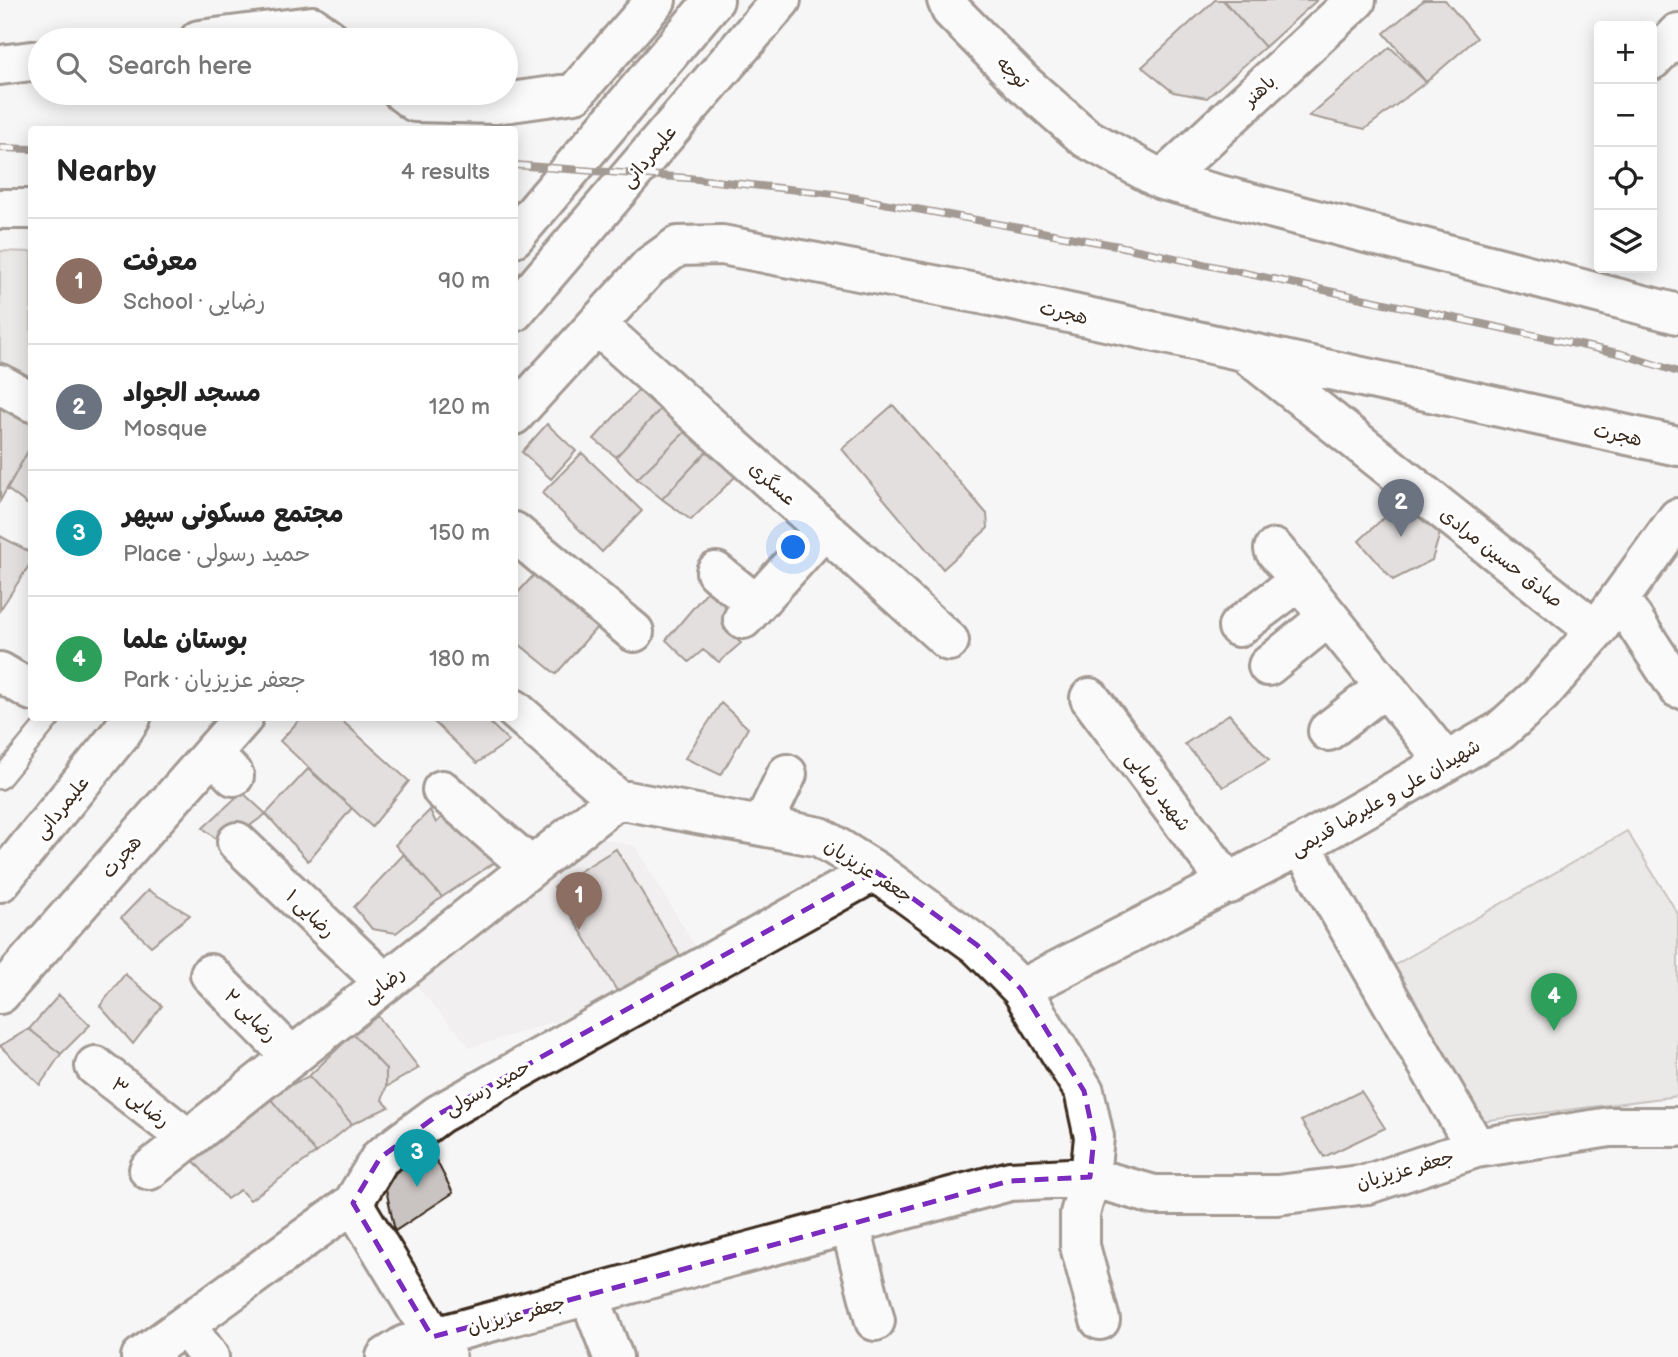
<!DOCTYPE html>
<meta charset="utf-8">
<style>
:root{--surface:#fff;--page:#f6f6f6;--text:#222;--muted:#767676;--line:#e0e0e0;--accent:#1f6fb2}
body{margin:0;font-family:"Balsamiq Sans","Playpen Sans Arabic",sans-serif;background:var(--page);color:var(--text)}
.controls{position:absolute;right:21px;top:21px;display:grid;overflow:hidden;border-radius:7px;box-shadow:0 4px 18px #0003}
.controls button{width:63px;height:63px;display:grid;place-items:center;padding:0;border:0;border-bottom:2px solid var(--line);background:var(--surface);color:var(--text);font:35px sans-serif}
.you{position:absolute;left:794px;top:548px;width:24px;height:24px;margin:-18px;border:5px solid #fff;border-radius:50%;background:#1a73e8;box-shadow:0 0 0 10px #1a73e833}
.badge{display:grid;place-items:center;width:46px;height:46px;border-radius:50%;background:var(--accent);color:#fff;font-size:23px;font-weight:700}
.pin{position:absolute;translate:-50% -58px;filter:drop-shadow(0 2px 4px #0008)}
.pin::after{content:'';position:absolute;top:37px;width:24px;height:21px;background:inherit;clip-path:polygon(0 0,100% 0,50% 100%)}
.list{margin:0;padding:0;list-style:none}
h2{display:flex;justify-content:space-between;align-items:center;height:91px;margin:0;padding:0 28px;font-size:30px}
h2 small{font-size:23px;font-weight:400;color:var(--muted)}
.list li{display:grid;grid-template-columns:46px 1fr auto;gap:21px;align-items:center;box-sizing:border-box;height:126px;padding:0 28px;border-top:2px solid var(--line)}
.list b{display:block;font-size:26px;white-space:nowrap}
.list p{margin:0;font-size:23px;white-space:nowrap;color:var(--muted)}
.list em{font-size:23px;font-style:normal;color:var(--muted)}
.icon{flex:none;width:38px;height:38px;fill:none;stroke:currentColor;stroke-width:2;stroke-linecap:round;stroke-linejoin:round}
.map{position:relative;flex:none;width:1678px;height:1357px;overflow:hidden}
.search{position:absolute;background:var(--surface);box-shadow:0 4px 18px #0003;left:28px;top:28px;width:490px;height:77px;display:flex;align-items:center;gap:18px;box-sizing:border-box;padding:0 24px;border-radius:38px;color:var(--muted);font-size:26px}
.panel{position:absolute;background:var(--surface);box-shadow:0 4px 18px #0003;left:28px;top:126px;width:490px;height:595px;border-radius:7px}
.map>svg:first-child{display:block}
</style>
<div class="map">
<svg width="1678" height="1357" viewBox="0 0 1678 1357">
<rect width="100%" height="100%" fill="#f7f6f6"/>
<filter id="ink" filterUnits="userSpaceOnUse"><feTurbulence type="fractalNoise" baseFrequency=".0143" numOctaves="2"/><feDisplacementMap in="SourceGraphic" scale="14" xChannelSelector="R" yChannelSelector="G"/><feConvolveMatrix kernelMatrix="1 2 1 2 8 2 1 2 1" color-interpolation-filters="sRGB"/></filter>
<g filter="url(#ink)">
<path fill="#e9e7e6" d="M598,838L635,846L700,954L619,1001L471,1048L408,977Z"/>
<path fill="#dbd9d6" stroke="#8b827a" stroke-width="2" d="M0,251L31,252V379L0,361Z
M1627,831L1678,914V1096L1481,1121L1393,966Z"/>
<path fill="#c9c3c1" stroke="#3b2a1e" stroke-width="2" d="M1215,0H1223L1265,47L1207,98L1173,92L1142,67Z
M1223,0H1317L1265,47Z
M1424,0H1445L1477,38L1426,82L1384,33Z
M1390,47L1426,82L1365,129L1309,116Z
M642,386L664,405L616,457L594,439Z
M664,405L690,427L637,479L616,457Z
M893,405L987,514L988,528L943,569L842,449Z
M0,408L32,424V444L0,501Z
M547,424L576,451L551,479L522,452Z
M690,427L710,448L662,499L637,479Z
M32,444V508L7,489Z
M710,448L737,475L691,520L662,499Z
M582,453L642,511L602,552L542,493Z
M1401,501L1440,533L1432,560L1393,580L1359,541Z
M0,536L32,553V561L0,610Z
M542,566L605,618L556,674L514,640V597Z
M715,582L746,607L724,629L741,643L719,662L703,650L689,662L666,640Z
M721,703L748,728L721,775L685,758Z
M1229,714L1269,760L1223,787L1185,744Z
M301,718H339L409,781L372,827L280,741Z
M430,718H489L488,721L509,741L477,763Z
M308,769L352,808L308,861L266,814Z
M242,792L266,814L223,845L203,828Z
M430,810L436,823L445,814L467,838L476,827L506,855L442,897L395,845Z
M616,849L682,959L620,996L554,887Z
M404,854L442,897L396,933L372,929L354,907Z
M148,890L190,915L151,946L121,918Z
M125,974L162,1006L133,1044L100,1006Z
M59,995L90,1025L61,1054L29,1029Z
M378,1016L419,1068L386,1087V1069L353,1034Z
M29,1029L61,1054L40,1085L0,1046Z
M353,1034L386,1069V1087L382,1100L389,1107L352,1124L309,1076Z
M309,1076L352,1124L316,1153L268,1096Z
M1361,1091L1385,1128L1324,1157L1301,1121Z
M268,1096L316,1153L250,1200L240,1190L227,1199L193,1160Z
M431,1150L453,1193L395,1231L384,1180Z"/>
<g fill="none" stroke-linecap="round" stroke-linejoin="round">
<defs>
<path id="service" d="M0,779L50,718"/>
<path id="minor" d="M947,0L951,10L1022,82L1086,138L1162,180L1678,314
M199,40L312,26L331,40
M1652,60L1678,33
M0,65L40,60
M403,93L415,102L496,104L575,93L656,0
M1162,180L1356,0
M0,209H32
M597,325L949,641
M1252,358L1596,631
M0,384L32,402
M514,415L650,266L678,246L722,245L991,296L1678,446
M514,532L634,632
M1274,549L1446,762
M716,572L756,604
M1620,599L1678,688
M743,619L824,529
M1238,627L1299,581
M1268,666L1328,617
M0,672L32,691
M1090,698L1229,884
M514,709L617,799L820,837L875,871L977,945L1021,989L1084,1091L1094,1137L1090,1177L1080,1214V1246L1100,1320
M1328,731L1385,687
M212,753L234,776
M442,790L531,867
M762,826L787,774
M237,842L385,983
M1301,845L1476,1148
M210,974L292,1057
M1021,989L1301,845L1500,731L1540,695L1596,631L1678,518
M0,994L243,718
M95,1066L188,1139
M149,1170L617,799
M353,1203L446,1357
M850,1224L875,1321
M589,1295L613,1357
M185,1325L209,1357
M141,1357L353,1203L380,1158L439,1114L875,871
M386,1357L405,1345L1010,1181L1090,1177L1154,1195H1277L1368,1184L1476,1148L1610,1127H1678"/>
<path id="tertiary" d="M514,237L714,0
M514,312L781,0
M0,882L121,733L131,718"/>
</defs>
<use href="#service" stroke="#3b2a1e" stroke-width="24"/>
<use href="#minor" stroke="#3b2a1e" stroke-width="44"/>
<use href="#tertiary" stroke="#3b2a1e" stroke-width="44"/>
<use href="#service" stroke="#fff" stroke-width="19"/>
<use href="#minor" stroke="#fff" stroke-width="38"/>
<use href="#tertiary" stroke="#fff" stroke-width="38"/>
<defs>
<path id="rail" d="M0,148L32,149
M514,165L688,178L834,194L1119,246L1622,354L1678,372"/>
</defs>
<use href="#rail" stroke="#3b2a1e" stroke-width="8"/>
<use href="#rail" stroke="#fff" stroke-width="5" stroke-dasharray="16" stroke-linecap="butt"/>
</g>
</g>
<path d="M0 0H1678V1357H0ZM875,871L977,945L1021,989L1084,1091L1094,1137L1090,1177L1010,1181L432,1337L353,1203L380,1158L439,1114Z" fill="#f7f6f6" fill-opacity=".55" fill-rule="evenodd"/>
<path fill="none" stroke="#7b2cbf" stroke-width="5" stroke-dasharray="14 9" stroke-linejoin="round" d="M875,871L977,945L1021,989L1084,1091L1094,1137L1090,1177L1010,1181L432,1337L353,1203L380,1158L439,1114Z"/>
<g text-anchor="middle" stroke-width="6" stroke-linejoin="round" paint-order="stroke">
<g font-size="19" fill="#3b2a1e" stroke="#fff">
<text transform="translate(1013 72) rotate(44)" y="7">توجه</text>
<text transform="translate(1259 90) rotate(-43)" y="7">باهنر</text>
<text transform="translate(648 156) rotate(-50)" y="7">علیمردانی</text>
<text transform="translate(1064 312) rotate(13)" y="7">هجرت</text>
<text transform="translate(1618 434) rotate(12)" y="7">هجرت</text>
<text transform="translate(773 483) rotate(42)" y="7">عسگری</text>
<text transform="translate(1502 557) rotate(38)" y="7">صادق حسین مرادی</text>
<text transform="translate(1159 791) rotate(53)" y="7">شهید رضایی</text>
<text transform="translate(1385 797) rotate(-30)" y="7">شهیدان علی و علیرضا قدیمی</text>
<text transform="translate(61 807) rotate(-51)" y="7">علیمردانی</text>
<text transform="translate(121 856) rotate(-49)" y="7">هجرت</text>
<text transform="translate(869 870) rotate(33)" y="7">جعفر عزیزیان</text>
<text transform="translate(311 913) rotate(44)" y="7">رضایی ۱</text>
<text transform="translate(383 984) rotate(-38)" y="7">رضایی</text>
<text transform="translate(251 1015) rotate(45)" y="7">رضایی ۲</text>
<text transform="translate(487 1087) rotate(-29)" y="7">حمید رسولی</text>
<text transform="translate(141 1102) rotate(38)" y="7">رضایی ۳</text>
<text transform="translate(1405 1169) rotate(-16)" y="7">جعفر عزیزیان</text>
<text transform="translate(516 1314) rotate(-15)" y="7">جعفر عزیزیان</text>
</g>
</g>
</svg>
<div class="controls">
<button>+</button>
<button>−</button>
<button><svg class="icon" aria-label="locate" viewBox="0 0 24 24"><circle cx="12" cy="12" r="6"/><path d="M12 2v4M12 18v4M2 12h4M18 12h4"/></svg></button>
<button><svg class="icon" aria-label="layers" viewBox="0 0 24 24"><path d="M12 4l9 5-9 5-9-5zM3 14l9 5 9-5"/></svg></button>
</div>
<div class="you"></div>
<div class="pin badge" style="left:579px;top:930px;background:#8d6e63">1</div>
<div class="pin badge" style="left:1401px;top:537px;background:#6b7280">2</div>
<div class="pin badge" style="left:417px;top:1187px;background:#0f9aa8">3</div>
<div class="pin badge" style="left:1554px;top:1031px;background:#2e9e5b">4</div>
<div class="search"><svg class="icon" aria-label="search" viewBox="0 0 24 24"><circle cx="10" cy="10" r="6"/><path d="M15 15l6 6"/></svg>Search here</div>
<section class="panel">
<h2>Nearby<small>4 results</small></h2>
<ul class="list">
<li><span class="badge" style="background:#8d6e63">1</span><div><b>معرفت</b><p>School · رضایی</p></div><em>90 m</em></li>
<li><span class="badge" style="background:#6b7280">2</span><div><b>مسجد الجواد</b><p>Mosque</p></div><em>120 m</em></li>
<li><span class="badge" style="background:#0f9aa8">3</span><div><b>مجتمع مسکونی سپهر</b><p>Place · حمید رسولی</p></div><em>150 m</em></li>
<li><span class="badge" style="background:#2e9e5b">4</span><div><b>بوستان علما</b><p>Park · جعفر عزیزیان</p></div><em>180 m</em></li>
</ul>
</section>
</div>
